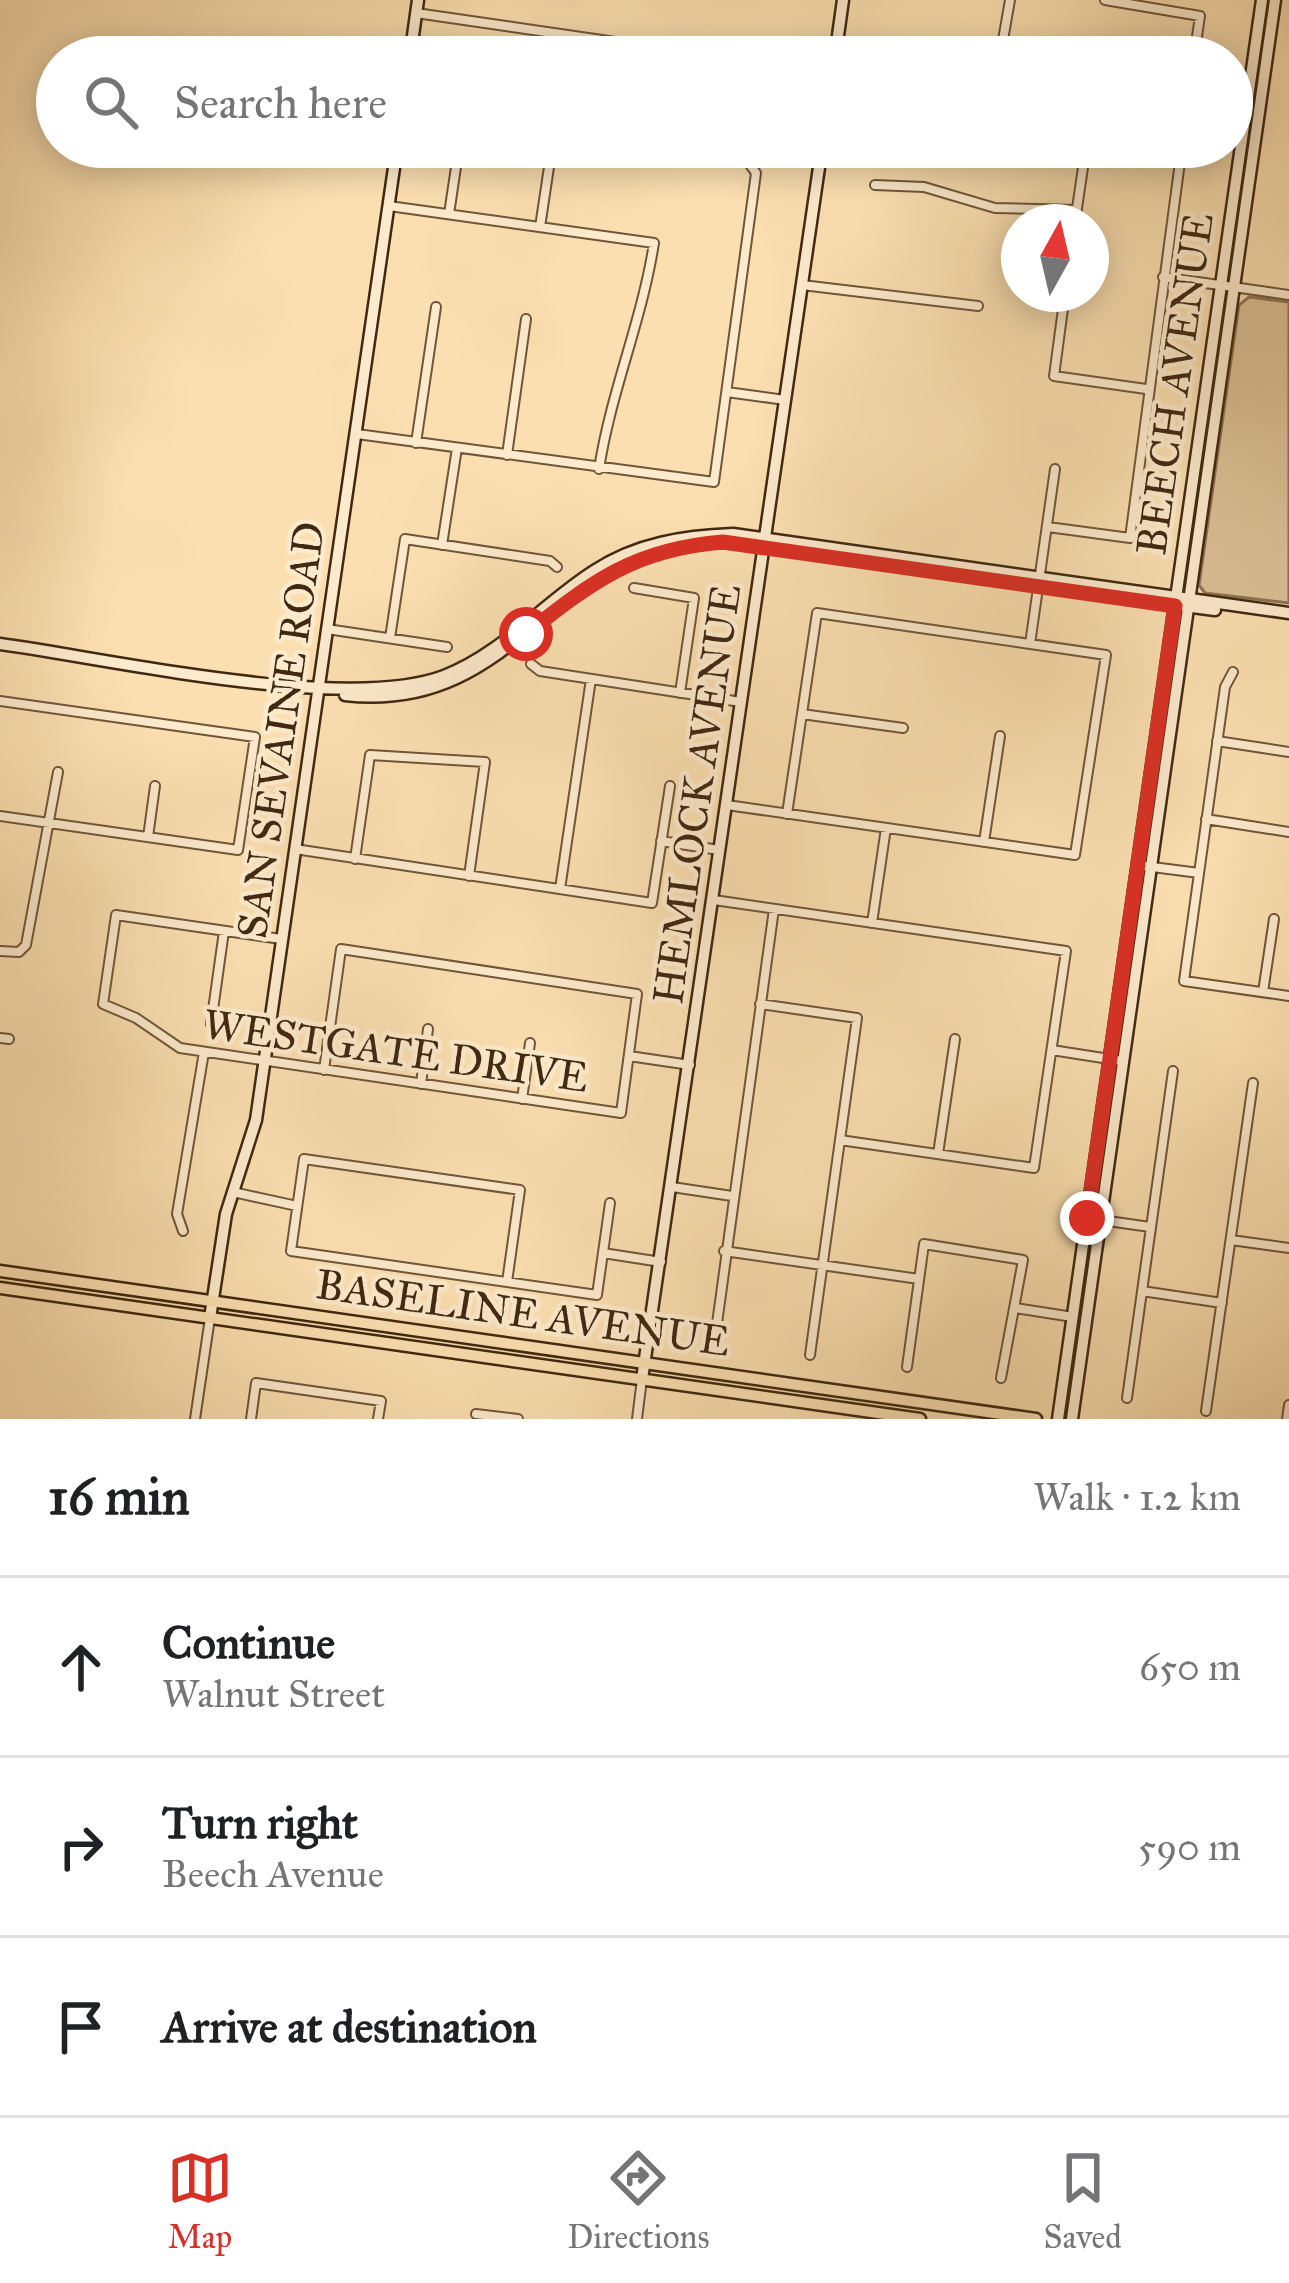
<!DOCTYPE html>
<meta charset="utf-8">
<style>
:root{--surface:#fff;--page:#f2f2f2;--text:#202124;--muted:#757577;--line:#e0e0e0;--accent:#d93025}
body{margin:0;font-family:"IM FELL Great Primer",serif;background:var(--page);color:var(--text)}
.compass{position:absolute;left:1001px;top:204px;width:108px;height:108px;border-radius:50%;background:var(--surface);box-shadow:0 6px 30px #0003;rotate:8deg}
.stop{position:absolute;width:36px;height:36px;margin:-27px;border:9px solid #d93025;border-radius:50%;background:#fff}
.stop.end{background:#d93025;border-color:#fff;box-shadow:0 3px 12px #0008}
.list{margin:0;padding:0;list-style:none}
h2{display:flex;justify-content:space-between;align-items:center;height:156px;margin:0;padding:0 48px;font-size:51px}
h2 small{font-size:39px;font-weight:400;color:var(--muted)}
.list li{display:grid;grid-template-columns:78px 1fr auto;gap:36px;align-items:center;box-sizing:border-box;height:180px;padding:0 48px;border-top:3px solid var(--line)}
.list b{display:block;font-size:45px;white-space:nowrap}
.list p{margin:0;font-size:39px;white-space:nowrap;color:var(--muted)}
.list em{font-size:39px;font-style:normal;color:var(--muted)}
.icon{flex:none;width:66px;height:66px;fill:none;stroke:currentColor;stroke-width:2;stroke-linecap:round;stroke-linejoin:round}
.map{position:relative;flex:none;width:1289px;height:1419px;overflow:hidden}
.search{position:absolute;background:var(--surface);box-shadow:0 6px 30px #0003;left:36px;right:36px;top:36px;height:132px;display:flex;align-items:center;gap:30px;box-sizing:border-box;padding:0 42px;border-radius:66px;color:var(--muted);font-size:45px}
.sheet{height:696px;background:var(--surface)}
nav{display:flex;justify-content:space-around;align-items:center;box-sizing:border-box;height:168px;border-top:3px solid var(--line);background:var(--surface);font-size:33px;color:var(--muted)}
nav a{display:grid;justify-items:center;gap:6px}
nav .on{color:var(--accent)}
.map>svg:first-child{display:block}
</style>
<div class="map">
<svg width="1289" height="1419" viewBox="0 0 1289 1419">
<rect width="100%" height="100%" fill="#fbdfb0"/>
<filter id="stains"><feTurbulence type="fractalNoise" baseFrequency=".00167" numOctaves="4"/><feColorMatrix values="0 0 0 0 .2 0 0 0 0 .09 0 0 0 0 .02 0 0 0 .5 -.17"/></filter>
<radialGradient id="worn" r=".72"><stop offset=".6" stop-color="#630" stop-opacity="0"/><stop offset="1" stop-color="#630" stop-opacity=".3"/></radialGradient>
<path fill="#dbc095" stroke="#8e7453" stroke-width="3" d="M1249,297L1289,302V603L1205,593L1199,585L1239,305Z"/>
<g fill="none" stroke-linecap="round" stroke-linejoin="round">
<defs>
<path id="street" d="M1105,0L1200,16L1194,57
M416,13L719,57
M1000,57L1010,0
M875,185L924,187L995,208L1077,210
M389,206L654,243C642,321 611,391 599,469
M449,214L459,147
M1075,222L1086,147
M540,227L552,147
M1163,277L1289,295
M802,285L978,306
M1065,294L1054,376L1146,389
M727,392L785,400
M357,434L714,482L756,173L748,162L648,147
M416,443L436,307
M507,455L526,319
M1048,527L1130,538L1182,147
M442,545L457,448
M634,588L694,598L680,693
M327,629L447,647
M390,638L405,539L550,561L557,567
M1030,644L1055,469
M531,664L540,671L741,702
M1233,672L1225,687L1184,981L1289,996
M0,701L255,737L238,850L0,816
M802,714L903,728
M1217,741L1289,752
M727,805C843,822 959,839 1075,855L1106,655L817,613L787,814
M1206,819L1289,832
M148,837L155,786
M661,841L719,850
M984,842L1000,736
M295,849L652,903L670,786
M355,859L370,755L485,762L469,876
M1137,865L1199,873
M560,889L591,679
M714,900L1066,951L1034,1168L840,1140
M872,923L886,828
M281,939L116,915L103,1004L136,1018L180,1048L621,1113L637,994L341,949L324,1070
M0,951L19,952L26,945L58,772
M1263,992L1274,919
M760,1004L857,1018L810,1355
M211,1024L224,931
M0,1038L9,1039
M1052,1050L1122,1061
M629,1056L690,1065
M421,1084L428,1029
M522,1099L530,1043
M938,1154L955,1039
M672,1187L732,1196
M233,1192L297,1206
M1087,1218L1150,1227
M183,1231L177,1214L204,1052
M1231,1240L1289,1248
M724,1251L919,1279
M603,1253L661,1262
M507,1282L520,1190L304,1159L291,1251L597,1295L610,1203
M1142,1291L1222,1303
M1015,1308L1073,1317
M715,1338L774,909
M907,1367L924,1244L1023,1260L1001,1378
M1127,1398L1173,1071
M1206,1411L1253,1083
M476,1414L518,1419
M195,1419L210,1318
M251,1419L256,1383L381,1401L378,1419
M637,1419L642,1379
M1287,1419L1289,1405"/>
<path id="secondary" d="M410,57L418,0
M835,57L843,0
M1102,595L1215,610
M0,644C110,659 347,713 444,676C503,653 542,604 594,571C636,543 684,536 733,534L1289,613
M345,695C498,712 537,584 662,550C739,529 823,555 900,564
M210,1318L226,1214L256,1120L397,147
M642,1379L822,147
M1058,1419L1262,0
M1072,1419L1275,0"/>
<path id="primary" d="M0,1271L1036,1419
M0,1288L920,1419"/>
</defs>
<use href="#street" stroke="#705639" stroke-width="12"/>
<use href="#secondary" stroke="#412811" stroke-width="15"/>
<use href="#primary" stroke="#412811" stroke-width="15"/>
<use href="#street" stroke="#fceacc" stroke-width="8"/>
<use href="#secondary" stroke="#fceacc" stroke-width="10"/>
<use href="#primary" stroke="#fbdfb0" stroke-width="10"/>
</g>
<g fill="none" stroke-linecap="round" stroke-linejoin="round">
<path stroke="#d93025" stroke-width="15" d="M526,634C593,581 635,549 723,542L1175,606L1087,1218"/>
</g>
<g text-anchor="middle" stroke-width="9" stroke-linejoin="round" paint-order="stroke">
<g font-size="42" fill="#412811" stroke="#fceacc">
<text transform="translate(1174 384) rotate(-82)" y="15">BEECH AVENUE</text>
<text transform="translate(280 730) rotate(-82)" y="15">SAN SEVAINE ROAD</text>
<text transform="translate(696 794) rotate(-82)" y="15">HEMLOCK AVENUE</text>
<text transform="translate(396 1050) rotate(8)" y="15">WESTGATE DRIVE</text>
<text transform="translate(523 1312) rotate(8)" y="15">BASELINE AVENUE</text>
</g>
</g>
<rect width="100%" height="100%" filter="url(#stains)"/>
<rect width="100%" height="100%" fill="url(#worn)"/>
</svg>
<svg class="compass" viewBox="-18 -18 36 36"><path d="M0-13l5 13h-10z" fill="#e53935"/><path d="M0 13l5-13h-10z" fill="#757577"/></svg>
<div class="stop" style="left:526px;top:634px"></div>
<div class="stop end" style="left:1087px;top:1218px"></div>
<div class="search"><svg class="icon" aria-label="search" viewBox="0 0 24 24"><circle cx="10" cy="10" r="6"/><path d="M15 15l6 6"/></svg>Search here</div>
</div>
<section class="sheet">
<h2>16 min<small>Walk · 1.2 km</small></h2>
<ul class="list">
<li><svg class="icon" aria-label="ahead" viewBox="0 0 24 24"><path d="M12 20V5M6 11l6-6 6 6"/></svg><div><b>Continue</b><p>Walnut Street</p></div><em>650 m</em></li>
<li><svg class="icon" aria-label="right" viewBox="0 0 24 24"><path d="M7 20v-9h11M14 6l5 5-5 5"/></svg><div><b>Turn right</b><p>Beech Avenue</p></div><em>590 m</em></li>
<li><svg class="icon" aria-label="arrive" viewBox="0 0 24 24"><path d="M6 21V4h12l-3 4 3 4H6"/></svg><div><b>Arrive at destination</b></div></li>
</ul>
</section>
<nav>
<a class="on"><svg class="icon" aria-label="map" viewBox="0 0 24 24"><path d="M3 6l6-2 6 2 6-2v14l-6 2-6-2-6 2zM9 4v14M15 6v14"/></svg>Map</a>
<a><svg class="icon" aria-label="directions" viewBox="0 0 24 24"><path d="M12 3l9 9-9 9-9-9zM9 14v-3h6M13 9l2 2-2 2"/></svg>Directions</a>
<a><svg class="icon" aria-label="saved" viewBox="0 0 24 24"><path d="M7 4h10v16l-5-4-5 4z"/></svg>Saved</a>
</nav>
